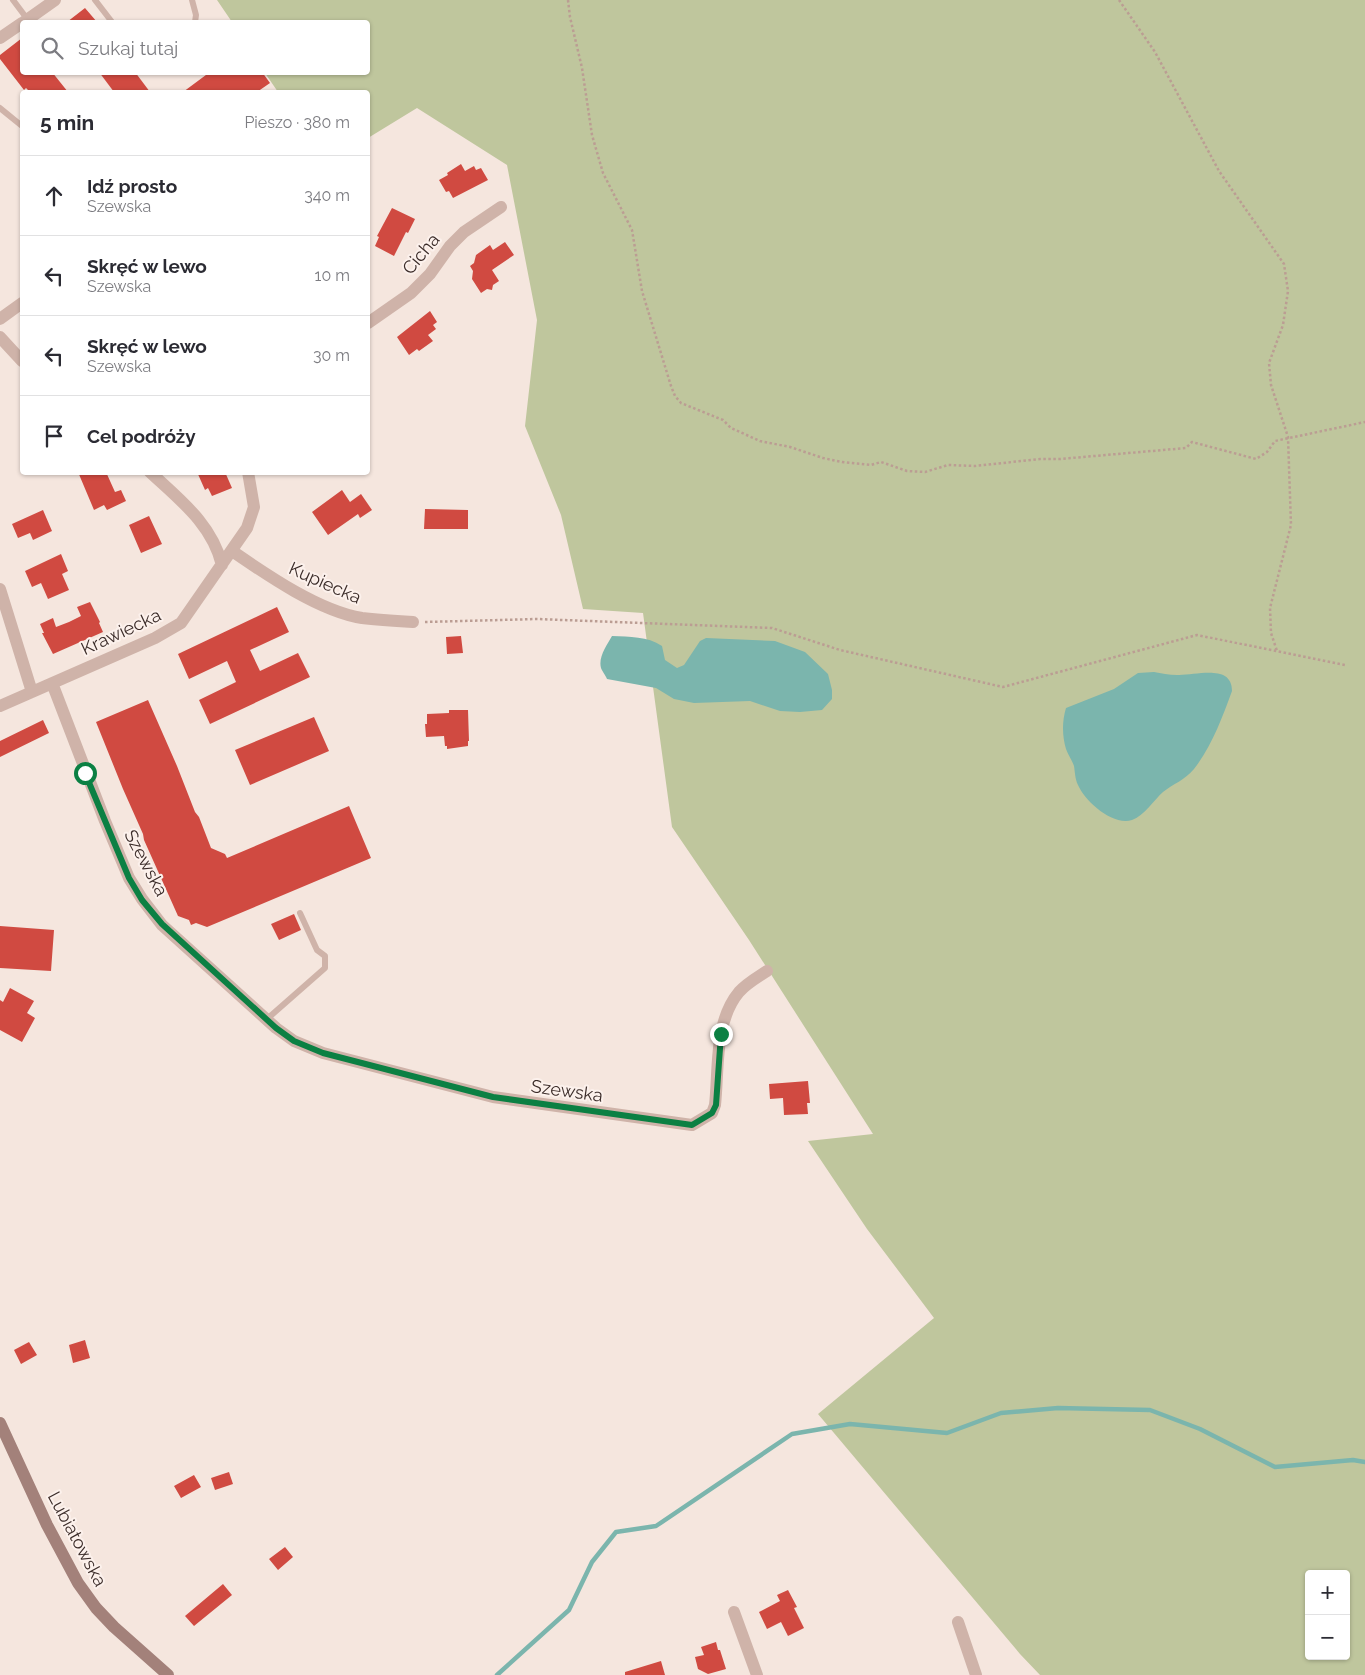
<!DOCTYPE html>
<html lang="pl">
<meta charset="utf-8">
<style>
:root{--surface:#fff;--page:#f2f2f3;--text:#2b2b33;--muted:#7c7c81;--line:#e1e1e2}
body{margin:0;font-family:Raleway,sans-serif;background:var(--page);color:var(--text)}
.controls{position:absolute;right:15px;bottom:15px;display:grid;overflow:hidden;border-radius:5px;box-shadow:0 1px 4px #0004}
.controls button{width:45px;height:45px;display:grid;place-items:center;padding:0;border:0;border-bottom:1px solid var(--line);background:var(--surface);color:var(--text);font:25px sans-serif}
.stop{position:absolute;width:15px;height:15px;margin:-11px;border:4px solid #0b8043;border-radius:50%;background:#fff}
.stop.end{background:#0b8043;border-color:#fff;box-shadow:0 1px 5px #0008}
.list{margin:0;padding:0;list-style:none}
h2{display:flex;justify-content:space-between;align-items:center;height:65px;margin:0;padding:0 20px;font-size:21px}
h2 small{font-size:16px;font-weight:400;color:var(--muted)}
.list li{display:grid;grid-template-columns:32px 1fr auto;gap:15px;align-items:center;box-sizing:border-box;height:80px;padding:0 20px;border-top:1px solid var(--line)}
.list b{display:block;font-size:19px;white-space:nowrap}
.list p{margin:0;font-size:16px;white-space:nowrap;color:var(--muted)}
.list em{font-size:16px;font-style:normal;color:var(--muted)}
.icon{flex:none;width:28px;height:28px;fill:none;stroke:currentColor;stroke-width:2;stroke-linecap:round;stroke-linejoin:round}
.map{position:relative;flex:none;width:1365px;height:1675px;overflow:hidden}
.search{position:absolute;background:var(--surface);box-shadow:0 1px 4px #0004;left:20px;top:20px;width:350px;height:55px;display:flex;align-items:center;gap:12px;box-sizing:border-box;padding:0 18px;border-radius:5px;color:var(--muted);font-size:19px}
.panel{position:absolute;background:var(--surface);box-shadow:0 1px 4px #0004;left:20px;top:90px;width:350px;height:385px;border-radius:5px}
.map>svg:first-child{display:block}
</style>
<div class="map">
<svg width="1365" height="1675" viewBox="0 0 1365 1675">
<rect width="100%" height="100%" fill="#f5e6de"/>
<path fill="#bfc69d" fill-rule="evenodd" d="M217,0H1365V1675H1040L1020,1654L818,1414L934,1318L867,1229L808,1141L873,1134L749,940L672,827L643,613L583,609L561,515L525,426L537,320L507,165L417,108L368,138V92H278L265,73L368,72V22H232ZM1309,1574H1346V1656H1309Z"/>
<path fill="#7bb5ad" d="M612,636C630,637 647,636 662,646L665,660L677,668L684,665L700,641L706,638L775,641L805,652L828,674L832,690V699L822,710L800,712L780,711L750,701L694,703L674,699L656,688L607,679C606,676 602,671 601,668C598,657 607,645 612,636Z
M1154,672C1161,673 1169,675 1177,675C1195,676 1232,663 1232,691C1222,718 1212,746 1194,769C1185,780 1173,784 1163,792C1154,800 1144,816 1132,820C1112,826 1085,801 1078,785C1075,779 1075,772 1074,766C1072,760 1068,755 1066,749C1062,735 1062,721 1066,708L1114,689L1138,673Z"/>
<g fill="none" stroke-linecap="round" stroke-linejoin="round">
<path stroke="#7bb5ad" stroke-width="4.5" d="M497,1675L569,1610L592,1562L616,1532L656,1526L792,1434L850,1424L947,1433L1001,1413L1058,1408L1150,1410L1200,1429L1275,1467L1353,1460L1365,1462"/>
</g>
<path fill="#d04a41" d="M85,8L97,22H67Z
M22,38V72H52L68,92H30L26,88L24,90L0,59V55Z
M99,72H135L150,92H114Z
M210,72H262L270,83L257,92H183Z
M461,164L465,171L474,166L476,170L481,168L488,180L453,198L449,191L446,192L439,180L448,175L447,173Z
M392,208L415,219L408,233L406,232L394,256L375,246L379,237L377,236Z
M505,242L514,255L492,270L499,281L493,285L492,290L487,289L481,293L472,279L473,271L470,266L474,263L476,255L490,245L493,250Z
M430,311L437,322L433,325L436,329L428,335L433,341L419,351L417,349L409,355L397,337Z
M78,472H106L115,492L121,490L126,501L107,510L104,505L94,510Z
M197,472H225L232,488L212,496L208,488L205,490Z
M342,490L350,502L361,494L372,510L360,518L358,514L328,535L312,512Z
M425,509L468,510V529H424Z
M43,510L52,531L33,540L30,533L18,538L12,524Z
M149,516L162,544L141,553L129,525Z
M61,554L68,571L62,574L69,590L48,599L41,583L32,587L25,571Z
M90,602L100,622L99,623L103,632L53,654L42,633H44L40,624L53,618L56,627L69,622L81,616L77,607Z
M277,607L289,632L250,650L260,671L298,653L310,677L210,724L199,700L236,682L227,661L189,679L178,654Z
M461,636L463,653L447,654L446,637Z
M148,700L177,766L195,812L199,817L211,848L225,854L227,858L349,806L371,858L207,927L196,923L191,925L189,920L178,916L144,840L143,834L123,789L96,722Z
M449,710H468L469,741H468V746L447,749V746H445L444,736L426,737L425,724H427V714L449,713Z
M314,717L329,751L250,785L235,750Z
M43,720L49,733L0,757V741Z
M294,914L301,930L279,940L271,924Z
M0,926L54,930L51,971L0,968Z
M10,988L34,1001L27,1013L35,1018L22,1042L0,1030V1000L3,1002Z
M808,1081L810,1103H807L808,1114L784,1115L783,1098L770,1099L769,1084Z
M85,1340L90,1358L73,1363L69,1345Z
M29,1342L37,1355L21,1364L14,1350Z
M229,1472L233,1484L215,1490L211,1478Z
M194,1475L201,1487L181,1498L174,1486Z
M285,1547L293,1557L278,1570L269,1559Z
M223,1584L232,1595L194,1626L185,1616Z
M788,1590L797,1607L794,1608L804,1628L788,1636L781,1622L767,1629L759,1612L780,1601L777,1595Z
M716,1642L718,1650H720L726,1669L708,1674L698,1669L695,1657L704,1655L701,1647Z
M661,1661L665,1675H625V1672Z"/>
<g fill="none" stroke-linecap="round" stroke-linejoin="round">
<path stroke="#bb9d93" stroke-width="2.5" stroke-dasharray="2.5 2.5" stroke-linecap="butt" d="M568,0L570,17L582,68L592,135L603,173L632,230L642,291L671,386L675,396L681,403L723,420L731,428L760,441L790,447L823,458L842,462L871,465L881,462L907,471L925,472L948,465L975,466L1040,459H1060L1186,448L1192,442L1256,459L1267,452L1275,441L1365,422
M1119,0L1155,52L1219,171L1284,264L1288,291L1283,325L1269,363L1271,385L1288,437L1291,525L1270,608L1271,633L1277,651
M425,622L537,619L772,628L840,650L1003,687L1197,635L1345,665"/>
<path stroke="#cfb3a9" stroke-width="6" d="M13,0L28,20
M95,0L112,22
M192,0L196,15L195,22
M0,108L22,126
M267,1019L325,968V956L317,950L300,913"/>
<path stroke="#cfb3a9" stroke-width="12" d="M24,22L55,0
M0,38L22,23
M0,319L22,303
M368,323L411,293L430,274L450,246L464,232L501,207
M0,337L22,361
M150,472C180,500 212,524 222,565
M232,551C267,575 319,611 362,618C379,620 396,621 413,622
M0,589L32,692
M52,683L105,821L129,878L142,899L162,925L276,1028L294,1041L323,1053L493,1097L692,1125L712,1113L715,1105C719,1069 714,1022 739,992C747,983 758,977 767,971
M0,706L155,638L181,623L247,528L254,507L248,472
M734,1612L757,1675
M958,1622L976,1675"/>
<path stroke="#a3817a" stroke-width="12" d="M0,1423L47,1525L78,1583L96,1608L114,1627L168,1675"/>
</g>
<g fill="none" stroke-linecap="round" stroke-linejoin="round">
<path stroke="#0b8043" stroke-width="6" d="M85,773L129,878L142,900L162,924L276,1028L294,1041L323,1053L493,1097L692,1125L712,1113L716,1105L721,1034"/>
</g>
<g text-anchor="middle" stroke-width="4" stroke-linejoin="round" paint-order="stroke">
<g font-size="18" fill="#3b2c29" stroke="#fcf1ec">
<text transform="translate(421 254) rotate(-50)" y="6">Cicha</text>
<text transform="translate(325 583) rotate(24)" y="6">Kupiecka</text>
<text transform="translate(121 632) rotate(-25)" y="6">Krawiecka</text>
<text transform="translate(146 863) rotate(62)" y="6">Szewska</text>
<text transform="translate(567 1091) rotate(8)" y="6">Szewska</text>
<text transform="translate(77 1539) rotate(62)" y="6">Lubiatowska</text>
</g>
</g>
</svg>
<div class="controls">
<button>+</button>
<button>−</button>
</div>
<div class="stop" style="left:85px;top:773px"></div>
<div class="stop end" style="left:721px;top:1034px"></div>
<div class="search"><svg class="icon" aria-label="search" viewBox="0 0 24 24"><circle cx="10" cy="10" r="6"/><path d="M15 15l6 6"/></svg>Szukaj tutaj</div>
<section class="panel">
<h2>5 min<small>Pieszo · 380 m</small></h2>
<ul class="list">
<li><svg class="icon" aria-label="ahead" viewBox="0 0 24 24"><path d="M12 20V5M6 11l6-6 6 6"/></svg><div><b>Idź prosto</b><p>Szewska</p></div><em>340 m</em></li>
<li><svg class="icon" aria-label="left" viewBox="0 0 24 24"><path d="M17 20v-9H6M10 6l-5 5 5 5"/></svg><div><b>Skręć w lewo</b><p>Szewska</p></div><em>10 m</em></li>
<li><svg class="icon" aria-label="left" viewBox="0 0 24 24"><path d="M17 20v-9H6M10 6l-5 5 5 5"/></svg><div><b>Skręć w lewo</b><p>Szewska</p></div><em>30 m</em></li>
<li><svg class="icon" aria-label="arrive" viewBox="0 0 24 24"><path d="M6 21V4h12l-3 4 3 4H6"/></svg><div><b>Cel podróży</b></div></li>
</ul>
</section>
</div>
